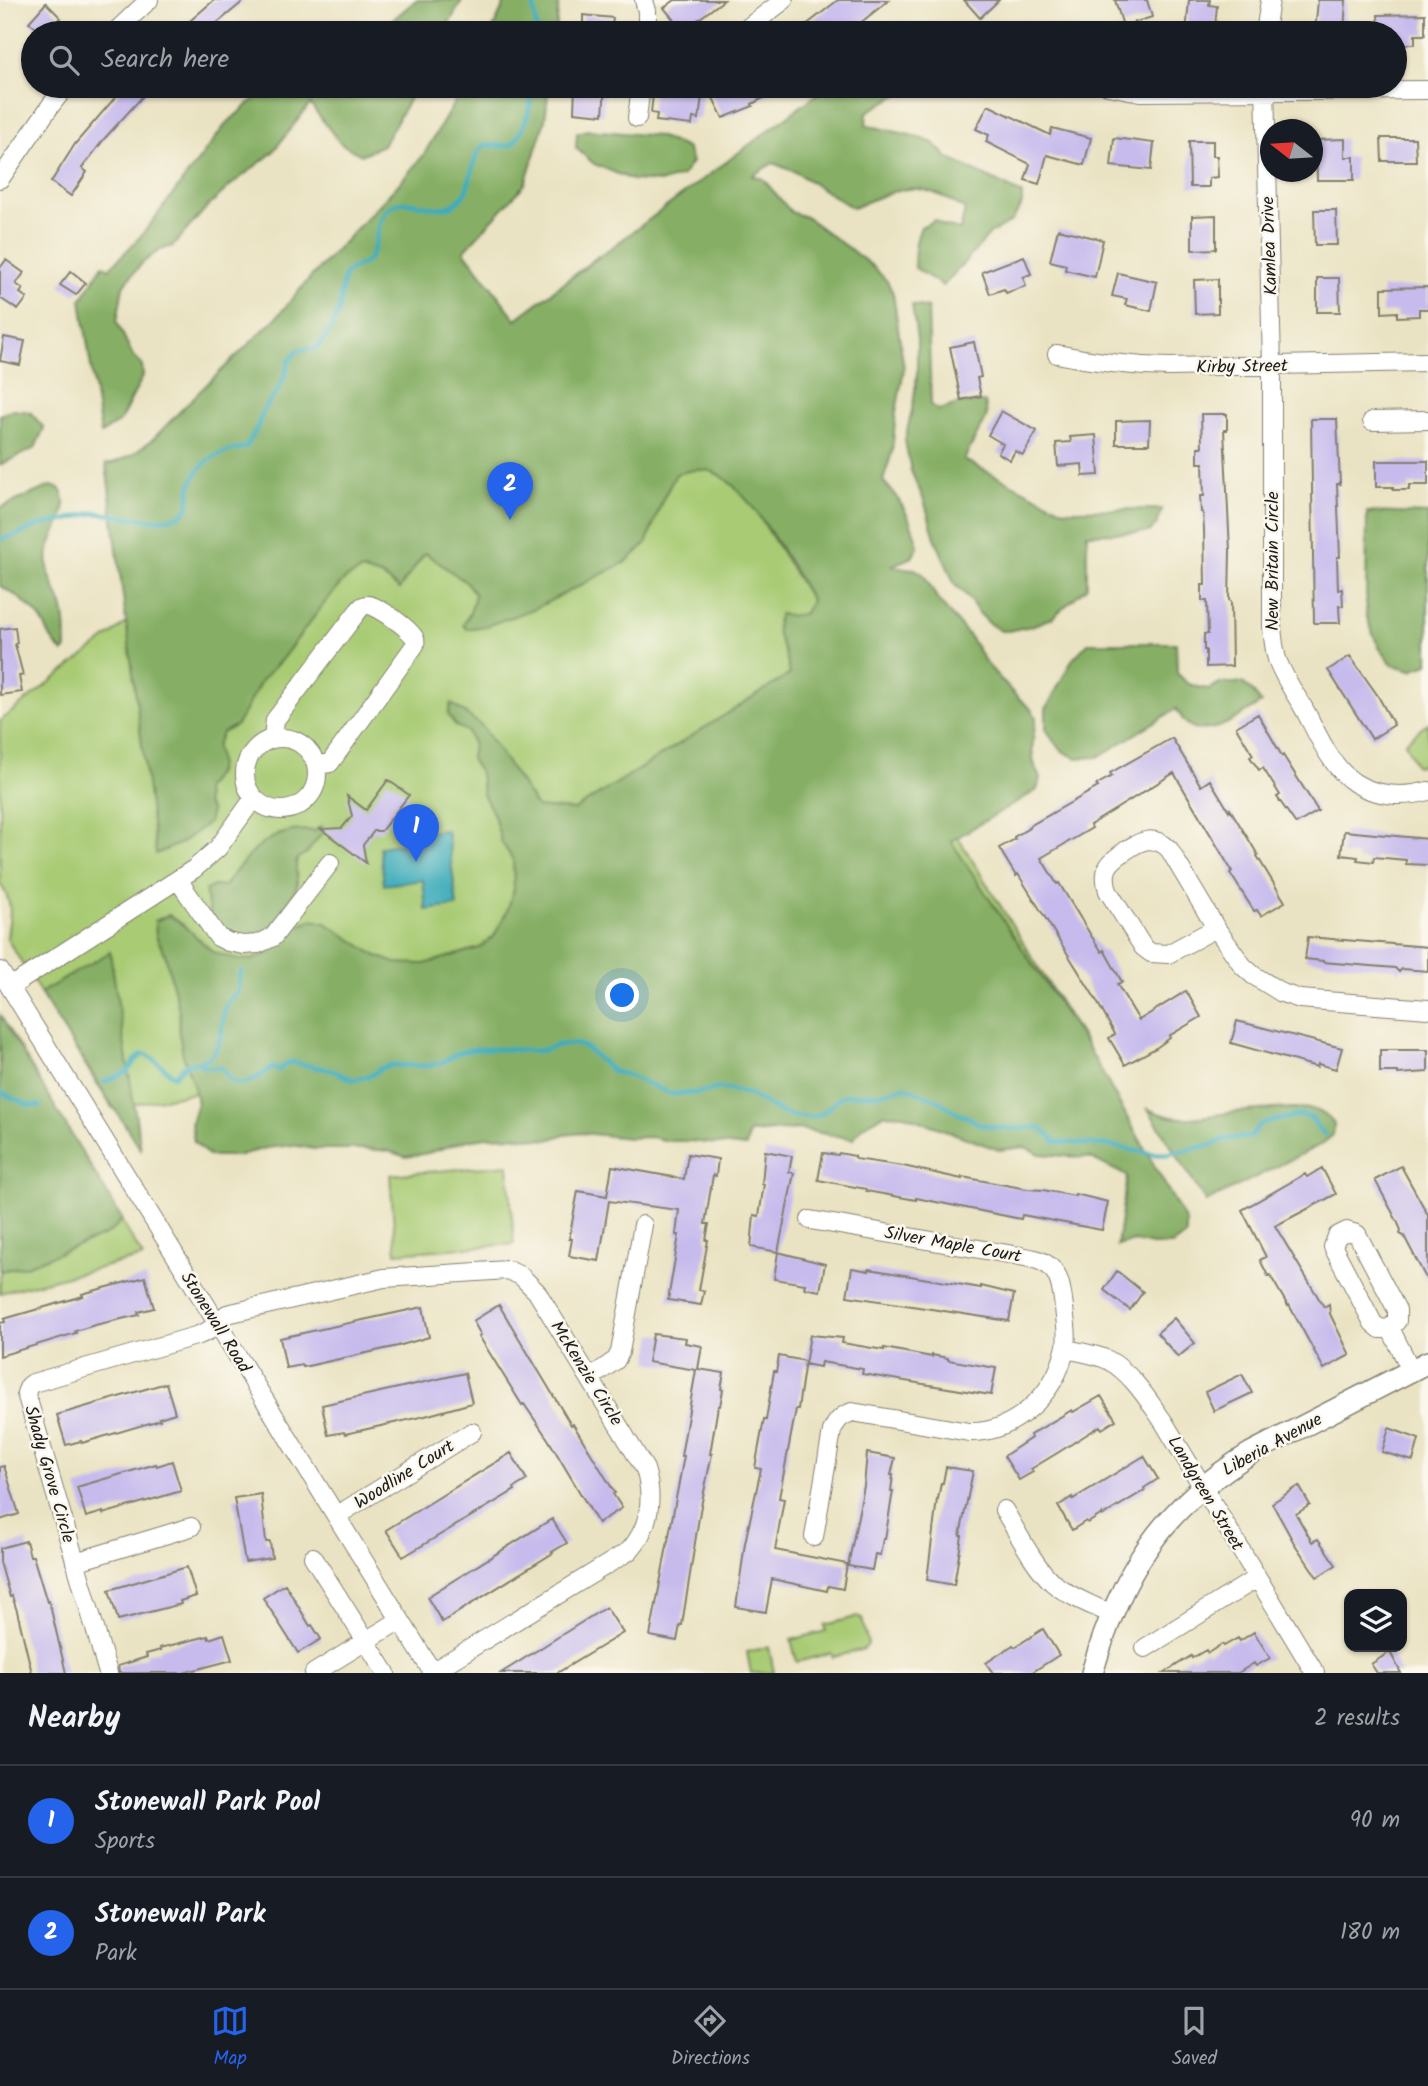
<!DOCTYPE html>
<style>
:root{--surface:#171b24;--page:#242831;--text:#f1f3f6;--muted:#9ea1a6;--line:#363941;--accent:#2563eb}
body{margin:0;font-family:Kalam,sans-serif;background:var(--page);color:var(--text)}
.controls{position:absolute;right:21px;bottom:21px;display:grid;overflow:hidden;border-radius:14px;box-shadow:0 2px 5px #0004}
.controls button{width:63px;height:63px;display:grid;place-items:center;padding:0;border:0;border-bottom:2px solid var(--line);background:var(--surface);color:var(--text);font:35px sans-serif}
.compass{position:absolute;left:1260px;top:119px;width:63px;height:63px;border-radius:50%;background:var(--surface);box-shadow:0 2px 5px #0004;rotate:287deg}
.you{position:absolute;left:623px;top:996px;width:24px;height:24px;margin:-18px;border:5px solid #fff;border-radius:50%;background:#1a73e8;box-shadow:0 0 0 10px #1a73e833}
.badge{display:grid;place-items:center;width:46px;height:46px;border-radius:50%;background:var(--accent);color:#fff;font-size:23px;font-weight:700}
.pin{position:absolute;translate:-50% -58px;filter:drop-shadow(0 2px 4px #0008)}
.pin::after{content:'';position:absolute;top:37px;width:24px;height:21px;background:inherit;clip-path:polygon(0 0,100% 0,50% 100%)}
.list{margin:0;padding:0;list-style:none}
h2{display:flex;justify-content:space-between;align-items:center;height:91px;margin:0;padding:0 28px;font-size:30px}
h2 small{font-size:23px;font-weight:400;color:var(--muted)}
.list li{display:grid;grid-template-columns:46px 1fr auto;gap:21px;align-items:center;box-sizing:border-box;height:112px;padding:0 28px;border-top:2px solid var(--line)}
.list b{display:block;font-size:26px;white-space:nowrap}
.list p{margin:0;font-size:23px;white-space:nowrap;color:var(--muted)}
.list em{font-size:23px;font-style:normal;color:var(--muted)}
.icon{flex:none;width:38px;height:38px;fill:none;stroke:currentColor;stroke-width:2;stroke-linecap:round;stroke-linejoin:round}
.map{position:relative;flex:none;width:1428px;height:1673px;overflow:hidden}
.search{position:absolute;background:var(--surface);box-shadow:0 2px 5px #0004;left:21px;right:21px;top:21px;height:77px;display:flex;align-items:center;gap:18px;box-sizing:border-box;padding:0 24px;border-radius:38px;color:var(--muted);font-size:26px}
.sheet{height:315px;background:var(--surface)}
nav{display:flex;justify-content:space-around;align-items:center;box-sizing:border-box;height:98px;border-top:2px solid var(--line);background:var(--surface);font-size:19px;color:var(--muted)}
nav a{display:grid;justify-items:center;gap:4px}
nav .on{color:var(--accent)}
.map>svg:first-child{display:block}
</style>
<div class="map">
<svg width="1428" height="1673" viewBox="0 0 1428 1673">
<rect width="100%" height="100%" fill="#fbf7ec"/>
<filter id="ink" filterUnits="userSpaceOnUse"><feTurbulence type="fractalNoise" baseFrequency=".0143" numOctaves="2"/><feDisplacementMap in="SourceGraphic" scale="14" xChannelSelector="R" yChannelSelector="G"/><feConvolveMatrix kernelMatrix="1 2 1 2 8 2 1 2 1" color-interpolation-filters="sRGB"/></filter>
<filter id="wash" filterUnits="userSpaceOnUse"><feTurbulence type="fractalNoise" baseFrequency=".00686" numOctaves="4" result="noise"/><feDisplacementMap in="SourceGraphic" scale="28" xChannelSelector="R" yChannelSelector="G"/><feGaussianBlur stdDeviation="1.57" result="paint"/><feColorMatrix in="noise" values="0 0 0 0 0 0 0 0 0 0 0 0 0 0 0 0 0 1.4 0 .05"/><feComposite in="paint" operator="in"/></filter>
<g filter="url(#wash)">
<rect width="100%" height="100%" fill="#eae3c3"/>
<path fill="#a8cb73" stroke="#627448" stroke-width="2" d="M598,256L1089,1049L396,1057L112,1108L7,939C9,916 15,905 0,884V721Z
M1428,723V764L1416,766L1405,742Z
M0,1015L143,1257L0,1293Z
M508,1165L514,1244L396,1253L390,1175Z
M856,1617L862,1619L868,1644L864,1649L833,1657L831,1653L797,1662L791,1640L826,1631L825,1625Z
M769,1647L774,1673H751L747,1652Z"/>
<path fill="#86af65" stroke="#516640" stroke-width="2" d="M416,0H462L444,33H380L382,29Z
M506,0H559L556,33H491Z
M269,86H417L383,145L361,155L340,143L310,104L272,153L231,185L206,208L173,246L160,250L142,263L123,286L117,322L133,356L142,365L143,376L120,421L101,434L81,300L103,265L109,269L142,235L226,124Z
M464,86H549L545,120L525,184L464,251L516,319L828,86H907L906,90L867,112L866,125L914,136L934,143L948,158L1022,194V204L1012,221L990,234L943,286L915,268C913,253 915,241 921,227L935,220L944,226L960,230L965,210C917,178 904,186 853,208L795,172L773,163L752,176L763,179L791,212L806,217L871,265L887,281L893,293L904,369L896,412L892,452L883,481C902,501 912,520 918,547L912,557L893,565L899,568L915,569L924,575L938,600L970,637L986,663L1014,694L1030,708L1036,717C1033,741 1028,756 1040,778L1037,790L951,841L1089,1049L1186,1222V1235L1172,1245H1152L1134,1241L1117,1246L1127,1176L1091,1158L1040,1154L1025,1147L999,1150L904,1115L885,1114L863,1126L853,1139L799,1129L749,1133L746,1147L689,1141H668L651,1137L629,1138L583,1133L563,1135L548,1140L511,1136L486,1137L468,1140L428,1153L406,1157L389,1151L365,1149H315L293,1145L266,1148L237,1156H209L194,1142L191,1122L197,1104L194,1087L183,1055L179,1033V1010L165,954L156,936L155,921L169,915L186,927L213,952L235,959L252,960L269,953L292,929L312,920L326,923L375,955L395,963L424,964L479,948L494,936L507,911L514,889L513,860L501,841L494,815L483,794L480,773L471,759L473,743L467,731L456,726L448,714L451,703L482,726L537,807L574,810L790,674C788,669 788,663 786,657C782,641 771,631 780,614C797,617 807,618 811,599C790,565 750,487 713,472C701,467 689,471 676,474L663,499L646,544L626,562L536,608L486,626L467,629L463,625L470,613L475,595L467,583L425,553L399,589L383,577L362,570L345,579L327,600L281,660L261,681L237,725L222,733L216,747C222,767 219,773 205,788L206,804L211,811L208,823L181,843L156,854L106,464L116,462L132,455L152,440L198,393L276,318L310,278L396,187L423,156Z
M588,130L658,136L687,148L692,162L682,176L662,182L632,180L594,164L576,148L577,133Z
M912,305L928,308L931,405L939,410L958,404L985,402L987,415L964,460L1064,510L1162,509L1157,524L1149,532L1087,534V587L1052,618L1031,626L1008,631H1001L990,624L979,613L967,596L955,585L935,538L924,500L911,471L905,440L913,405L917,375V339Z
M13,410L30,412L44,428L35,448L0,465V415Z
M50,486L59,488C75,511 51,531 48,554C45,574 56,588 62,606C67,618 65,636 66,649L63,652C53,644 49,635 44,624C38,611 13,592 0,586V508Z
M1367,512L1428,514V664L1411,670L1393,665L1380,649L1373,634L1366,615Z
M1088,643H1176L1177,673L1187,683L1197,687L1209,689L1220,683H1243L1254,693L1261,703C1242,715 1207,742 1186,723C1182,719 1179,713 1176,709L1098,757L1076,758L1064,752L1054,742L1046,729V709L1072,660Z
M322,826V833L307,853L298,858C293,867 298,875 297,885C295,892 290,899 287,905C268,937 257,940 222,933L210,914L205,890L214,886H224C249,854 270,825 314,831Z
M110,952L141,1150L40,993Z
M0,1015L122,1219L114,1229L105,1235L26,1266L0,1271Z
M1292,1108C1311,1108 1321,1108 1334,1124L1333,1135L1322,1144L1206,1202L1148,1109C1182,1125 1201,1116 1236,1112C1254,1110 1273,1109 1292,1108Z"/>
<path fill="#3dacba" stroke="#2c646b" stroke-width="2" d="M445,830L447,831L457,906L426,910L423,880L384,885L380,847L406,843V835Z"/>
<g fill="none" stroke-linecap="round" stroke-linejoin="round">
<path stroke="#3dacba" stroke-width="5" d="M533,0L537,33
M0,539C13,538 23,532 35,527C46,523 56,522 67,520C78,517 86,513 98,513C120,515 165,527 183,513C192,507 188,498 190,489C197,460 219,452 246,447L256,430L264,409L277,392L285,376L289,361L298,350L317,348C327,337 334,325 339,311C342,300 340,284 346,274C352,264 365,268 371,256C378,242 376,223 386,211C403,190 433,216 453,205C476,192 467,160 484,145L503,146L513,144C526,127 531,107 533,86
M198,1063L205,1067L222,1068C225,1071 226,1075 229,1078C243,1092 261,1074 273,1068L280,1070L284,1065L291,1062L331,1070L354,1080L372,1075L381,1068L392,1065L428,1066L441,1063L460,1052L476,1049H507L533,1051L544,1050L558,1045L576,1044L585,1047L614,1072L625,1074L672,1094L697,1093L720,1088L737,1091L751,1095L782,1113L793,1116L815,1117L824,1112L839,1098L846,1095L878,1094L905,1087L937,1100L961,1115L968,1117L979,1124L993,1127L1017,1129L1039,1127L1045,1131L1056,1142L1106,1145L1153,1154H1167L1215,1144L1225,1139L1250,1137L1261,1124L1267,1122L1301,1115L1312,1118L1318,1129L1325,1134
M104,1082L127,1072L135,1061L143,1054L151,1057L174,1076C178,1073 181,1068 186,1065C194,1060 203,1064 211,1056C228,1037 218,1013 230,999C232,996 236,995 238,992L240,975L242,971
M0,1092L28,1105L40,1106"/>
</g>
<g id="blocks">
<path fill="#c7bbed" d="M214,0H245L205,33H176Z
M675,0H724L683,31L664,8Z
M838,0H889L854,28L857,33H796Z
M964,0H999L980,18Z
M1115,0H1147L1152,17L1123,26Z
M1189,0H1210L1209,5L1217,6L1215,26H1211L1210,33H1186Z
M1318,0H1346L1344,33H1315Z
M46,3L61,18L47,33H42L29,22Z
M1425,14V35H1415V44H1395V33H1379L1378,15Z
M583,15L613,18L611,33H583Z
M125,86H152L105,138L82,168L87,172L71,196L51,182L75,144Z
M575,86H605L603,115L574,112Z
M654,86H687L686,87L703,89L699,119L693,118L692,125L656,121L657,114L651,113Z
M718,86H777L766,95L767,96L752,104L753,106L723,118L709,90Z
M988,105L1050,135L1052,128L1091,138L1084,165L1047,155L1039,184L1025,180L1030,164L986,142L989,135L976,129Z
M1114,138L1154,143L1151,170L1111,166Z
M1381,138H1415L1416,161H1382Z
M1345,139V157H1354V180H1317L1316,140Z
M1189,141H1213V156H1217L1218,177L1209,178V187H1190Z
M1314,210H1336L1337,245H1315Z
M1216,215V249L1192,250V216Z
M1058,229L1103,240L1095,277L1065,270L1066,265L1050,261Z
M1024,256L1031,274L1023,277L1026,286L1006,293L1004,289L990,294L982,272Z
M6,260L24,273L16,284L23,289L20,293L27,298L18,310L0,298V268Z
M71,271L86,283L76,295L60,285Z
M1118,273L1157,282L1151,311L1125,305L1127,299L1112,296Z
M1317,278H1339L1340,312H1317Z
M1218,279V313L1195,314L1194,280Z
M1428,287V309H1419V316L1397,317V312L1382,313V288Z
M4,337L25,341L20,365L0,361Z
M974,342L981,377L977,378L981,396L961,400L950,347Z
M1001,411L1037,431L1023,455L1015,451L1010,460L998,453L1003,444L988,435Z
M1201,414H1227V430H1224L1230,551L1229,600L1231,601L1232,666L1206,667V650H1204V634H1208L1207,601H1202V585H1205L1204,529L1203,513L1201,512L1200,496H1204L1203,463H1198V447H1202Z
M1311,419H1337L1340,484H1337L1340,557H1337L1338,590L1342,589L1343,606H1339L1340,623H1314Z
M1150,420L1149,444H1116V421Z
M1096,435L1099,475L1083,476L1082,464L1058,466L1056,443L1071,442L1070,437Z
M1376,461H1428V485H1409V490H1393V487H1376Z
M15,627L17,643L15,644L23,675L19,676L22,692L0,695V629Z
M1350,656L1378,696L1394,725L1372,739L1328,670Z
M1258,714L1282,756L1283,755L1318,811L1296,824L1277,797L1280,795L1263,768L1259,770L1250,757L1253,755L1236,727Z
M1172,738L1201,786L1210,780L1229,811L1230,809L1249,840L1258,855L1257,856L1285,902L1261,916L1257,910L1254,911L1230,873L1232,871L1174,773L1090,825L1092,828L1041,858L1057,884L1059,883L1092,937L1102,952L1104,950L1122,982L1117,984L1139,1020L1186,991L1201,1017L1169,1036L1170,1038L1156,1048L1125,1065L1109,1038L1115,1034L1095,998L1018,874L1016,876L999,848L1015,839L1014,837L1029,828L1028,827L1098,787L1096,785L1112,776L1110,773Z
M388,780L409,795L381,831H374L363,845L366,863L321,829L342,828L352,816L347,796L366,810Z
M1344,831L1428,839V865L1406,864V860L1374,857L1373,862L1357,860L1358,857L1341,855Z
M1308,937L1428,947V971L1402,969L1399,972L1395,968L1323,962V961L1305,959Z
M1237,1021L1342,1048L1336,1069L1318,1064L1317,1067L1231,1043Z
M1380,1050H1428V1072L1398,1074V1072H1380Z
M765,1151L792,1156L789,1172L794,1173L778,1252L751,1247L754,1215L759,1216L764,1184H762Z
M823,1153L838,1155L839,1153L855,1156V1159L903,1166L962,1179V1177L1027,1189L1043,1190L1075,1196V1194L1108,1202L1102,1230L1022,1215L1021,1219L916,1198V1200L866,1191V1189L818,1180Z
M688,1154L718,1159L716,1176L713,1175L705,1224H709L706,1240H708L699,1290L704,1291L701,1305L668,1300L679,1235H676L679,1210L609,1201L599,1261L569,1256L572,1239H569L578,1191L607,1196L612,1166L684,1179Z
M1401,1166L1428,1215V1282L1404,1236L1400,1234L1401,1230L1397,1221L1375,1180Z
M1322,1168L1336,1194L1275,1226L1324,1307L1329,1304L1330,1314L1350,1355L1324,1369L1289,1305L1288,1306L1270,1275L1268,1276L1260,1260L1266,1257L1242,1210L1305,1174L1307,1177Z
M778,1252L825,1264L820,1291L804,1288L805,1284L774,1279Z
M852,1268L869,1271V1269L981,1288V1286L1014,1294L1009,1321L847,1296Z
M1117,1271L1143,1292L1130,1310L1104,1290Z
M145,1277L154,1308L138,1312L139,1315L95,1325L75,1331L76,1333L0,1356V1323L5,1322L4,1319L83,1296L82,1294Z
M499,1305L571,1425L573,1424L615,1493L613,1494L622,1508L598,1523L548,1439L524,1404L522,1405L479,1336L481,1335L473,1321Z
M423,1307L429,1337L398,1346L303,1367L302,1365L286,1368L280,1338Z
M1174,1318L1195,1343L1178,1357L1157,1333Z
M653,1334L686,1338L685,1343L702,1346L698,1369L724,1373L721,1389L723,1390L720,1406H718L710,1454H712L700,1511L682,1625H680L677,1641L650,1636L684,1456H681L696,1370L648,1362Z
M810,1335L843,1338L842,1343L884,1350V1348L932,1357V1355L948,1358V1360L996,1368L991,1395L862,1374L863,1369L821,1362L820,1367L805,1364Z
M779,1356L805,1361L798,1409H796L779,1498L784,1499L775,1550L847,1564L843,1589L828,1586L827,1591L772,1579L766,1612L736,1607L745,1543L761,1469L755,1468L764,1419L766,1420L774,1371L776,1372Z
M465,1373L472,1403L425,1416L345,1434L344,1432L328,1435L322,1405Z
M1242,1374L1252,1393L1214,1411L1205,1392Z
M166,1383L175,1413L159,1418L160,1420L82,1443L81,1441L66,1445L57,1415Z
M1101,1396L1116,1420L1102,1429L1100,1426L1059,1452L1031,1469L1033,1472L1019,1480L1004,1456L1031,1438L1030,1435L1072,1410L1073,1412Z
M1389,1428L1419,1439L1413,1461L1382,1452Z
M511,1453L527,1480L514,1488L515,1490L403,1557L386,1530Z
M867,1453L895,1458L891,1475H893L891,1491H893L885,1539H883L880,1555L875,1554L872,1570L848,1566L864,1486Z
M1144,1456L1158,1479L1144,1488L1145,1490L1102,1516V1514L1088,1523L1086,1521L1072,1530L1058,1506L1072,1497L1073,1499Z
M172,1461L181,1491L103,1514V1512L86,1517L77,1487L156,1464L157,1466Z
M4,1466L19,1514L0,1520V1467Z
M946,1467L973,1471L960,1536H962L954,1585L927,1580L937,1499H938L941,1483H943Z
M1299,1486L1310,1505L1296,1514L1312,1542L1318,1539L1336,1565L1317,1577L1294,1543L1272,1503Z
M261,1494L266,1542H270L272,1558L245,1562L234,1498Z
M552,1519L567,1543L552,1552L553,1553L442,1622L427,1597Z
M26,1541L30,1556H33L47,1602L49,1601L66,1673H32L17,1611L12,1596L10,1597L0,1562V1548Z
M187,1567L196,1596L180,1601L181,1604L118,1620L109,1590Z
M285,1584L310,1626L312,1625L321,1639L298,1653L263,1598Z
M606,1607L623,1633L557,1673H501Z
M1043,1629L1059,1655L1031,1673H993L986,1663L1013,1645L1015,1647Z
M1254,1632L1270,1658L1256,1666L1254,1663L1238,1673H1164L1191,1656L1192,1658L1206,1650L1208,1653L1222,1644L1224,1646L1238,1638L1240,1641Z
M224,1634L232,1660L183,1673H119L118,1666L147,1657L146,1654L161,1650L160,1648L208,1636L209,1639Z
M1390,1652L1401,1673H1377L1371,1664Z"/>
</g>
</g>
<g filter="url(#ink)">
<use href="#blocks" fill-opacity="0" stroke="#838070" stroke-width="2"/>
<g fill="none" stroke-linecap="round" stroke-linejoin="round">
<defs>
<path id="minor" d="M644,0L647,11V33
M114,33L149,0
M741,33L784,0
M1265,33L1270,0
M1108,86L1140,92L1428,90
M1265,86L1272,365V627C1273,638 1274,649 1277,659C1283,676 1294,692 1303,707C1317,732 1330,767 1355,783C1376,796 1404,798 1428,791
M637,118L641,86
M0,179L51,105L66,86
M1057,354C1094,362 1131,366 1169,367L1428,362
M1372,421L1428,420
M245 774a36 36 0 1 1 72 0a36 36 0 1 1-72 0Z
M273,738L275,720L358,611C362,607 362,605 368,605C377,605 413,631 415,639C416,641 415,643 415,645L330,763L316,765
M178,880L218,937L228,942L244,945L258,944L273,937L330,863
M1216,928L1168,954L1151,953L1143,947L1108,891C1101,868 1110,861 1128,849C1143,839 1155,836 1169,849L1216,928L1243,966L1253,975L1282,993L1300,999L1428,1009
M0,971L433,1673
M10,987L194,869L218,848L254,798
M810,1220L1020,1256C1030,1258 1042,1259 1050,1267C1061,1276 1062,1294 1064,1307C1065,1321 1069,1337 1065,1350C1055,1394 1015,1433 969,1432L852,1412C841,1416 837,1420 832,1431L814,1537
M1347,1231L1357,1234L1397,1310V1321L1390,1328L1380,1329L1373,1323L1333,1247L1337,1236Z
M1390,1328L1411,1370
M1066,1349C1080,1352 1095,1354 1108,1360C1132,1373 1148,1400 1163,1421L1315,1673
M590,1378L616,1360L620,1352L643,1225
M1004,1510C1018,1533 1034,1566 1053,1583C1070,1597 1092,1605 1111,1614
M336,1516L472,1432
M313,1557L386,1673
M75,1562L191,1527
M1145,1648L1257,1578
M108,1673L26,1393L29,1386L33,1383L199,1335L208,1331L227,1314L384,1278L508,1270L521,1276L537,1292L645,1469C654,1498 650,1528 629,1551L432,1672
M314,1673L400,1620"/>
<path id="major" d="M1092,1673C1121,1573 1161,1508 1251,1453L1428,1362"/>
</defs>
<use href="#minor" stroke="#838070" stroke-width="20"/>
<use href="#major" stroke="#838070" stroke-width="24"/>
<use href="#minor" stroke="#fff" stroke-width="18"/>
<use href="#major" stroke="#fff" stroke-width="21"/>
</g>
</g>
<g text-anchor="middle" stroke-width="5" stroke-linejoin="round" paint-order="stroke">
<g font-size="18" fill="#1c1c1c" stroke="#fbf7ec">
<text transform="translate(1269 246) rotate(-92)" y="6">Kamlea Drive</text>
<text transform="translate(1242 366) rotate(-1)" y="6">Kirby Street</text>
<text transform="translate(1272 561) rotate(-90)" y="6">New Britain Circle</text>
<text transform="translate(953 1244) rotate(10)" y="6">Silver Maple Court</text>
<text transform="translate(216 1322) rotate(58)" y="6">Stonewall Road</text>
<text transform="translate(587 1373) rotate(58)" y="6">McKenzie Circle</text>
<text transform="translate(1272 1444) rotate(-29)" y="6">Liberia Avenue</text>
<text transform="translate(50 1474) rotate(74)" y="6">Shady Grove Circle</text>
<text transform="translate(404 1474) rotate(-32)" y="6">Woodline Court</text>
<text transform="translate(1206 1493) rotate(59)" y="6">Landgreen Street</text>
</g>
</g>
</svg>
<div class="controls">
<button><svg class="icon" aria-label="layers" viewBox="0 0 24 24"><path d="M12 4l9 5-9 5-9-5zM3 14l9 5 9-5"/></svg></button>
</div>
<svg class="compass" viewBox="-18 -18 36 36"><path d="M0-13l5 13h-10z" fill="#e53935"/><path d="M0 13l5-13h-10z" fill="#9ea1a6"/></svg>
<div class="you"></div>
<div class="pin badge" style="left:416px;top:862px">1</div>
<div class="pin badge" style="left:510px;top:520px">2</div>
<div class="search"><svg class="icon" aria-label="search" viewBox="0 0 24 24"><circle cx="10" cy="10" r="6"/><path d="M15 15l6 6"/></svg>Search here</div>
</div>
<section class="sheet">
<h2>Nearby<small>2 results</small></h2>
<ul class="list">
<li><span class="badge">1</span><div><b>Stonewall Park Pool</b><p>Sports</p></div><em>90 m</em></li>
<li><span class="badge">2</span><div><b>Stonewall Park</b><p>Park</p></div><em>180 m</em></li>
</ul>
</section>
<nav>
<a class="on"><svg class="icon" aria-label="map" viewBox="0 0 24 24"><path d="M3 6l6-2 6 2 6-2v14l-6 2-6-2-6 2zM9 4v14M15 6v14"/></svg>Map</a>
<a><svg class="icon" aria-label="directions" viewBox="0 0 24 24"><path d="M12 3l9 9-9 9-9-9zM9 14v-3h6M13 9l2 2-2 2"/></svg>Directions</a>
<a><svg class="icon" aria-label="saved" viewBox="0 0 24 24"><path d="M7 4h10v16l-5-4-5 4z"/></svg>Saved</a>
</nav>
